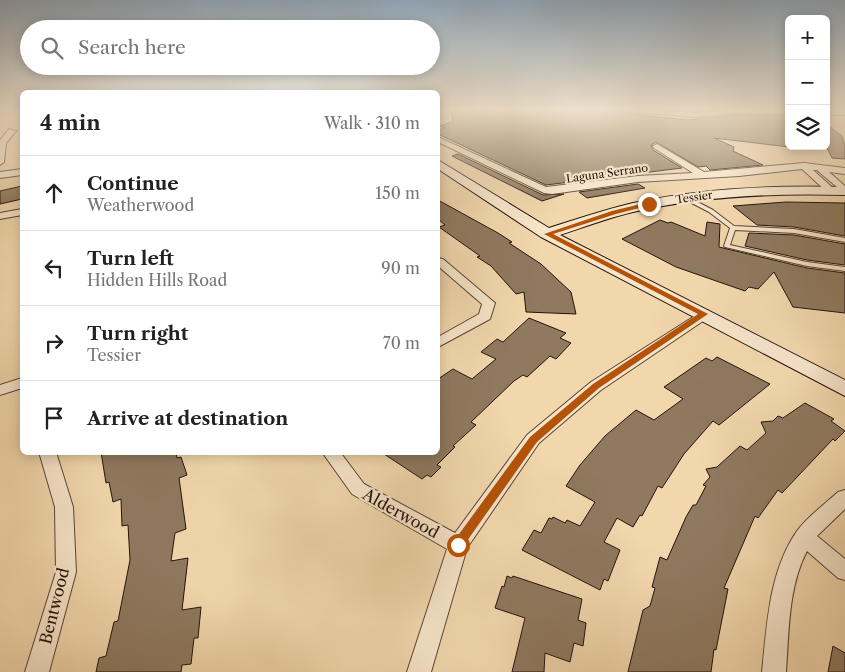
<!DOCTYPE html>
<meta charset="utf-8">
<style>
:root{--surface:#fff;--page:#f2f2f2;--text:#222;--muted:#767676;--line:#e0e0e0}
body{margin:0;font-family:"Libre Caslon Text",serif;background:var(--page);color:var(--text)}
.controls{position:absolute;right:15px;top:15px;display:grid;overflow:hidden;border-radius:8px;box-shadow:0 2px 12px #0003}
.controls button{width:45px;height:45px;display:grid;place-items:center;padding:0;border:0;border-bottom:1px solid var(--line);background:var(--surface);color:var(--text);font:25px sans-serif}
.stop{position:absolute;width:15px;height:15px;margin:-11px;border:4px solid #b45309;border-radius:50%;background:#fff}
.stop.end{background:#b45309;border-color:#fff;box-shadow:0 1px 5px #0008}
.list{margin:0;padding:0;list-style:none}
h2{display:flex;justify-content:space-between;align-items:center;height:65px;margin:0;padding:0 20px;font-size:21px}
h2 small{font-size:16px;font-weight:400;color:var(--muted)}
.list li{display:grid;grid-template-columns:32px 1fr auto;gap:15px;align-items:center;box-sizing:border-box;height:75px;padding:0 20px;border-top:1px solid var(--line)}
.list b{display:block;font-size:19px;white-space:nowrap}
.list p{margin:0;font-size:16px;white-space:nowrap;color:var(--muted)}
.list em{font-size:16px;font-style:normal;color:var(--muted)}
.icon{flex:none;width:28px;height:28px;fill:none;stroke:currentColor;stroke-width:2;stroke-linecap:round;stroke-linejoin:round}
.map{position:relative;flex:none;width:845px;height:672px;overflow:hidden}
.search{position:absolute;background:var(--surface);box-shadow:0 2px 12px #0003;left:20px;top:20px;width:420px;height:55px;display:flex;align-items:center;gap:12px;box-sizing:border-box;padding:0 18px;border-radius:28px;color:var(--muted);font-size:19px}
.panel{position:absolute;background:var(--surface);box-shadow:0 2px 12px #0003;left:20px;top:90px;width:420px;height:365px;border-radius:8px}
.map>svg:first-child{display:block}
</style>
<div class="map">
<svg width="845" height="672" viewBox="0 0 845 672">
<rect width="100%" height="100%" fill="#f2d7ad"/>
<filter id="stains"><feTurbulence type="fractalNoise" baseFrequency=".004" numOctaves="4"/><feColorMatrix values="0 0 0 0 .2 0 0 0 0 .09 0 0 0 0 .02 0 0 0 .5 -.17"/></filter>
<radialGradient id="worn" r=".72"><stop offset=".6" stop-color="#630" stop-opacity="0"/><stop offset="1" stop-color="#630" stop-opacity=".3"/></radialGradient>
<path fill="#8f795f" stroke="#24130b" d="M583,109L618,110L631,114L687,120L736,115L789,116V147L714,138L734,147L733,151L763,165L710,170L706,166L698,167L656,142L651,145L653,150L682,168L546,185L438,134V130L445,128L440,126L453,122L451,111Z
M826,124L842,136L845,147V159L832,158L826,146Z
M458,154L543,195L564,194L542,201L452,156Z
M638,184L645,188L587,198L579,192Z
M22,186V199L0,204V191Z
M438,200L498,233L512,242L509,243L541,264L571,292L576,314L526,312L524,292L516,294L491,266L477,257L480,256L439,227L445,225L438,219Z
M786,202L845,203V236L794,227L757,225L733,206Z
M660,220L668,223L671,222L705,236L707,222L720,224L719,247L807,268L845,273V313L793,307L774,272L758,289L749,287L745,291L676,267L622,239Z
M749,233L794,235L845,244V265L807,260L745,246Z
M529,318L566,333L560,338L571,343L556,359L550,356L527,377L523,375L514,381L471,422L476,425L453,446L455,447L437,465L441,467L431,477L427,475L422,479L381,452H438V379L453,369L472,379L496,359L481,352L497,339L503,342Z
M717,357L770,384L719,425L713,421L684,454L662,488L658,486L642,516L640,515L633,527L617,518L604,542L620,550L608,581L604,579L600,590L522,550L534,530L541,533L549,518L552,519L553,517L565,523L567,520L580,526L595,502L566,486L580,465L605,436L636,410L654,420L683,399L664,387L706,358L712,361Z
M805,403L834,419L831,421L845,431L835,441L833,439L782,493L778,490L758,518L755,516L724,588L728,589L716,650L714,649L711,672H628L643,610L650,606L655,588L652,587L660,557L667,560L686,517L693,505H696L706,486L703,485L710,477L706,469L717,467L740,446L747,450L766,433L761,422L773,421L778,416L783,418Z
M101,452H176L177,458L181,457L187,475L179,478L186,529L175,533L171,561L188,558L182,610L201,607L198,638H194L191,664L182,665L181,672H96L99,658L106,656L114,622L118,621L130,560L128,525L122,526L121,499L113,502L109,482L106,483Z
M507,576L512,578L513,576L582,599L578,620L586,623L583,646L574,643L570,662L545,653L544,672H512L525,618L495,608L502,586L504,587Z
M833,646L845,653V672H828Z"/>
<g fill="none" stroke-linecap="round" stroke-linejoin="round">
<defs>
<path id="lane" d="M684,197H688L713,210L734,226L794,229L845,238V242L794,233L735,230L730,245L807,262L845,267V271L807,266L725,247L724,246L730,228L709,212L684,199Z"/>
<path id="street" d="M619,109L695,113L736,109L789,110V114L736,113L695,117L623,111Z
M826,111H845V115H826Z
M9,129L16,131L6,143L4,162L0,165V140Z
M438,137L546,187L638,176L693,173L654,148L653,146L657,144L704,172L804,163L845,168V174L829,172L845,186V194L817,170H813L835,190L827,192L802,169L739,176L638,182L552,194L544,193L438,142Z
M22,169V175L0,178V172Z
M22,209V215L0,219V213Z
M438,258L443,259L495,303L490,319L438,347V337L479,314L482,304L438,266Z
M704,310L709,311L711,314L709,317L601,390L539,443L467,548L431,672H407L447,549L352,494L322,452H340L364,484L455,533L527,435L591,382Z
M22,378V388L0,395V385Z
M39,452H56L73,507L76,572L49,672H25L56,572L55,507Z
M845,490V509L817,536L845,559V580L838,578L807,551C788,587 789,633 786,672H762C767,625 769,571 797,531C808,516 825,504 838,492Z"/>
<path id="secondary" d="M438,160L549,228C577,219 604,210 633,203C703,188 774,185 845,187V195C774,193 703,196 633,212C608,218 584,227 560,235L845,380V396L541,237L438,169Z"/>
</defs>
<use href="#lane" stroke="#584434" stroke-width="2"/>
<use href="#street" stroke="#584434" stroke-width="2"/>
<use href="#secondary" stroke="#24130b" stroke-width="2"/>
<use href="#lane" fill="#f7e5ca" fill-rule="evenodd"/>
<use href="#street" fill="#f7e5ca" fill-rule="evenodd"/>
<use href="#secondary" fill="#f7e5ca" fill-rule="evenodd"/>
</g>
<linearGradient id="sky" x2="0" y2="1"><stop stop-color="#90a7ba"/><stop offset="0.54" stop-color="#f9edda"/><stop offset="1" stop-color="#f9edda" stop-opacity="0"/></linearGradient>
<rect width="845" height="203" fill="url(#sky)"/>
<path fill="#b45309" d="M649,202L651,205L616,214L553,234L708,314L599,388L537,442L462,548H454V541L530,437L593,384L698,314L544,234L612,211Z"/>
<g text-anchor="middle" stroke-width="4.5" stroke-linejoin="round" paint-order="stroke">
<g font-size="11" fill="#24130b" stroke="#f7e5ca">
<text transform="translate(607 173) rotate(-8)" y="4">Laguna Serrano</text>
<text transform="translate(694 197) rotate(-8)" y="4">Tessier</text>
</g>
<g font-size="16" fill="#24130b" stroke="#f7e5ca">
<text transform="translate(401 513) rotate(29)" y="6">Alderwood</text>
<text transform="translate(54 606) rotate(-76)" y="6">Bentwood</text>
</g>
</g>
<rect width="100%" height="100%" filter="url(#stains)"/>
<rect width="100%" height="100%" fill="url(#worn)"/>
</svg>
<div class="controls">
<button>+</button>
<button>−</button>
<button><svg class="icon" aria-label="layers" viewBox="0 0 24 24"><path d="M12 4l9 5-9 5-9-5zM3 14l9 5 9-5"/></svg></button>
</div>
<div class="stop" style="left:458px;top:545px"></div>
<div class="stop end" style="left:649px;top:204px"></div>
<div class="search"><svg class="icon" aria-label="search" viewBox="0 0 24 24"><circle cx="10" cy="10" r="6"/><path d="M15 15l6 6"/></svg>Search here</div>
<section class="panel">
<h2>4 min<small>Walk · 310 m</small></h2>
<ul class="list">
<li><svg class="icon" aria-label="ahead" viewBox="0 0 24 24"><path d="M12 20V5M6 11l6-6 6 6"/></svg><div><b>Continue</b><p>Weatherwood</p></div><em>150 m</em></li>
<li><svg class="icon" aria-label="left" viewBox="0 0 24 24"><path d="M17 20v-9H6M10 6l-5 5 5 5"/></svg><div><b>Turn left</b><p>Hidden Hills Road</p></div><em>90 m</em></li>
<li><svg class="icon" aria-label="right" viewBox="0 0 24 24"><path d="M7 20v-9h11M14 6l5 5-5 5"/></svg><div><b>Turn right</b><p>Tessier</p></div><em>70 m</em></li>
<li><svg class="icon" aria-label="arrive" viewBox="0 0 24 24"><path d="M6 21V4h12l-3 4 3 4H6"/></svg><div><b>Arrive at destination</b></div></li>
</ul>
</section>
</div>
